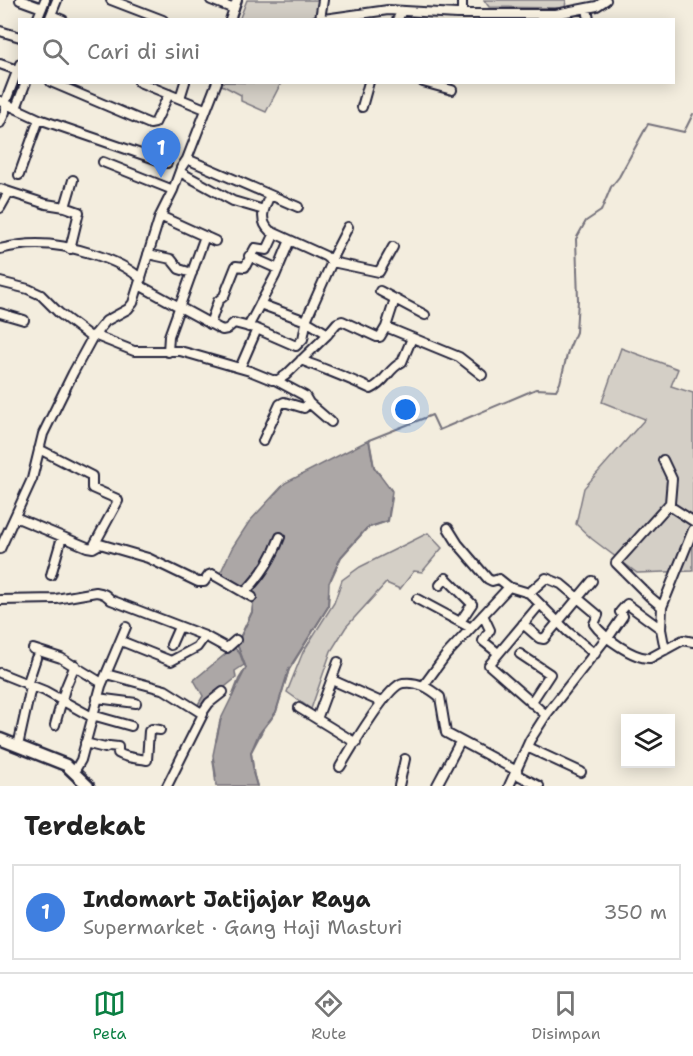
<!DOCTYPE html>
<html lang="id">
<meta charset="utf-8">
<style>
:root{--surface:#fff;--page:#f6f6f6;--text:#222;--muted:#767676;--line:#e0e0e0;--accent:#0b8043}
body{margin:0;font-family:"Shantell Sans",sans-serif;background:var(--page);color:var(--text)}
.controls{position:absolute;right:18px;bottom:18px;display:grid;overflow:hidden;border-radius:0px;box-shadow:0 3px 15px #0003}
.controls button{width:54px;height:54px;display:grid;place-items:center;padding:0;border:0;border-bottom:2px solid var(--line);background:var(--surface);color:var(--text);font:30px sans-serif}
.you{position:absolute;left:406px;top:410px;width:21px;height:21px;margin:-15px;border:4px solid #fff;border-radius:50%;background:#1a73e8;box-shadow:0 0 0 9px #1a73e833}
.badge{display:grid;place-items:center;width:39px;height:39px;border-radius:50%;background:var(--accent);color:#fff;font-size:20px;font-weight:700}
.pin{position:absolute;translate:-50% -50px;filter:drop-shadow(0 2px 3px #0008)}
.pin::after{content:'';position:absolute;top:32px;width:21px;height:18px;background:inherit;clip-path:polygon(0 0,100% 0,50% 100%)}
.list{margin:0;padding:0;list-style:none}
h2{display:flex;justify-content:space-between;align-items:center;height:78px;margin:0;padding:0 24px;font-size:26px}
h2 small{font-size:20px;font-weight:400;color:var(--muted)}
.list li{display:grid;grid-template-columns:39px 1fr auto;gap:18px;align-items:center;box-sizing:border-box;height:96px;margin:0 12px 12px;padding:0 12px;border:2px solid var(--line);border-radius:0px}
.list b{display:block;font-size:22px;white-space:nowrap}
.list p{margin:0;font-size:20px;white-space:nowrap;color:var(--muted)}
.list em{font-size:20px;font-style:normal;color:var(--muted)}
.icon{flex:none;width:33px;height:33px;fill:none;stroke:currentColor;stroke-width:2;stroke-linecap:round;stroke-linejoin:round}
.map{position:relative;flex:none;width:693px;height:786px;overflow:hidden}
.search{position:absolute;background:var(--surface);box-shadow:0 3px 15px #0003;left:18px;right:18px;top:18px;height:66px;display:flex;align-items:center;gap:15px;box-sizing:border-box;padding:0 21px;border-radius:0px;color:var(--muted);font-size:22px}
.sheet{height:186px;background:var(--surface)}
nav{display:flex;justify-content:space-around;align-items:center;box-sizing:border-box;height:84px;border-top:2px solid var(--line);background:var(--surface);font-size:16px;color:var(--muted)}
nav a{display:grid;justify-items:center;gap:3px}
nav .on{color:var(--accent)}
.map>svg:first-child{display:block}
</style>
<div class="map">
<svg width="693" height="786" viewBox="0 0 693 786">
<rect width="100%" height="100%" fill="#f3edde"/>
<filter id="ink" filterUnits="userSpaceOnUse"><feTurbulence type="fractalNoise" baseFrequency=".0167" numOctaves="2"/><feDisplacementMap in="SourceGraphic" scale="12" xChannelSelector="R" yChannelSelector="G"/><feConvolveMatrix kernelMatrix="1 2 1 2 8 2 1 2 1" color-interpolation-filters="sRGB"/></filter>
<g filter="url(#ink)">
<path fill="#d4cfc6" stroke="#7b7880" stroke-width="1.5" d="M247,0H326L325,14L299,19L239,20Z
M484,0H566L565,8L489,7Z
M218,83V82L281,83L266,112L241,101V95Z
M621,348L678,369L671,386L693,393V571L637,573L592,539L576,524L584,488L645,419L602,402Z
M428,533L442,548L422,572L414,571L400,589L386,583L346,627L331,651L311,709L287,692L303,652L334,603L342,580L360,567Z"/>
<path fill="#aca7a6" stroke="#75727b" stroke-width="1.5" d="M369,440L374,467L392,491L388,521L367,528L341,557L329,583L328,607L289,670L276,712L258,735L251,752L254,775L257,786H216L213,755L220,721L246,668L237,644L252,612L254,596L219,576L232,548L249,522L285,483Z
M234,647L240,654L244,665L235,671L236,678L210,699L202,711L196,708L203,696L194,680Z"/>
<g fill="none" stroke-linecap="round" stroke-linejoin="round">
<path stroke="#75727b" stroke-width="2" d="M391,490L374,467L369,440L432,415L439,430L536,389L556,390L560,383L568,351L576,332L578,300L576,239L586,221L601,211L611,187L619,177L648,124L684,132L693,114
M331,579L341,557L367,528L388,521L392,498
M292,664L328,607L329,593
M232,697L239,679L246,668L237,644L252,612L253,603
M269,722L276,712L289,669
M216,741L221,718
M213,759L216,777
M253,767L251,752L263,729
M253,773L257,786"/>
<defs>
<path id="street" d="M20,0L42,8
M111,0L163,20
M211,0L234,9
M462,0V14
M587,8L589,20
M51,15L63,20
M320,19L323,0
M37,20L45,0
M49,20L57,0
M230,20L237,0
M317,20L388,10L457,14H556L597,6L606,0
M397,20L402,11
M0,31L20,37
M0,64L17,70
M51,82L150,124L155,123L169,94
M139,82L205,109
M423,82L452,90
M180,98L185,82
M0,101L39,119L167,163
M362,107L369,82
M16,108L26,82
M0,123L5,112V103L20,64
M187,159L298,207
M103,162L173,190
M180,172L233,201L264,210
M19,175L39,119
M0,189L46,204L65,207L79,212L70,249
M270,195C264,208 258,220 270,231L325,256L332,262L379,272L393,247
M65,207L73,180
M0,208L9,192
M160,216L215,241
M0,249C12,246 25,244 37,244C67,244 119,258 141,279
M148,254L171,259L179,269L192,273
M249,256L278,269
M331,260L348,227
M0,282L28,289L41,295L59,313L92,338
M139,285L222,330L227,329L234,323L257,329L296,346L303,339L307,318L332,262
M380,291L425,315
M260,304L306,321L328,334
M0,313L24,320
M210,324L218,301L224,296L236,266L245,267L255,248L267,250L275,233
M248,327L275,276L290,240
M386,327L395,299
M94,335L134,351H180L191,354L250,371L272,380H278L286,375L326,336L337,323L342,321L377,337H380L386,327L459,357L482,375
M168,352L169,336L205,236
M301,360C324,369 349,378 371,389C386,382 388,369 402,362L412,338
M240,368L257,329
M309,403L331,422
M263,441L280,404L284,402L304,408L309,403L305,396L275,380
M39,449L92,476V488L117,499L118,501L93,547
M668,505L693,521
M15,517L87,547L93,548L100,544L148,558L198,582H204L209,575L212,574L252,597
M448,528L458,544L488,579L492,581L499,579L509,587
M0,549L32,479L43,434L73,373L92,338L106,321L128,309L133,303L160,216L173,190L181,168L187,159L217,82
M51,575L62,537
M440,585L446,578L472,604L460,622
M245,592C262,575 272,559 280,537
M529,593L546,578L561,584L598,615L594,624C603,637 634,659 650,658L683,640L693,642
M417,599L471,628
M0,600L56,599L96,592C104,593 106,595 111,600L205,636L227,648L236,640
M540,604L489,665L546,715
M662,607L650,597L616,563L670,503L672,479L663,460
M483,615L490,630L483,641L498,653
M523,624L539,638L544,639L592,581
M608,638L623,616L620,612L627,604L661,629
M121,641L171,661L197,647L205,636
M171,645L179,627
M33,649L61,658L102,683
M665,650L661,629L662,607L693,530
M520,654L550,674L531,703
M0,673L45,691L92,717
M106,674L165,690L203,714L167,786
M332,680L381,702
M27,685L36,658
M424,685L446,655L509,587L529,593L567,631L595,654
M97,698L136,703
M299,708L356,743
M202,713L209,703L223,692
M92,715L131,726
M317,719L338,662
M55,725L65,689L75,665
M85,743L105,748L109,746L118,747V753C128,759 137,758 147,760L149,731L152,729L160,730
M18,746L31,687
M527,747L581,772
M340,767C349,752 388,685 403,683C418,681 429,688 440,697L446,733L517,771
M74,772L81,760L101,686L126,627
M516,774L539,786
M437,785L460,742
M399,786L405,759
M509,786L530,740L546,715L607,637"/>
<path id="secondary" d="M0,739L66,765L88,786"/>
</defs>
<use href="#street" stroke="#22223b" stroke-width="12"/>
<use href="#secondary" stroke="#22223b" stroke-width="15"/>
<use href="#street" stroke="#fcf5e5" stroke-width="8"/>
<use href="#secondary" stroke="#fcf5e5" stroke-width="10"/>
</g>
</g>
</svg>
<div class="controls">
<button><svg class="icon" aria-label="layers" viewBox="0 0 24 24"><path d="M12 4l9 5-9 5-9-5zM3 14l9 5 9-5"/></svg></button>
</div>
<div class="you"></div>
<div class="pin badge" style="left:161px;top:178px;background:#3f7fe0">1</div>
<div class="search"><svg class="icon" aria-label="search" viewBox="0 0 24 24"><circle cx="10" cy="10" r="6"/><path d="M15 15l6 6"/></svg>Cari di sini</div>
</div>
<section class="sheet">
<h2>Terdekat<small></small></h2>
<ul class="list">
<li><span class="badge" style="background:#3f7fe0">1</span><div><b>Indomart Jatijajar Raya</b><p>Supermarket · Gang Haji Masturi</p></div><em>350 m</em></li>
</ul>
</section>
<nav>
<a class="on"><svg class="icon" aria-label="map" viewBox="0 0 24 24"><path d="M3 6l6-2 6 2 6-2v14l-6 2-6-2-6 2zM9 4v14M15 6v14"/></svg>Peta</a>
<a><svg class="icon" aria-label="directions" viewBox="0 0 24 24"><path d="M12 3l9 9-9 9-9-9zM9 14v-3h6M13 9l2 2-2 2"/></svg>Rute</a>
<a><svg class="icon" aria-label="saved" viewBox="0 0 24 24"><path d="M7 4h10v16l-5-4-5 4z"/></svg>Disimpan</a>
</nav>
